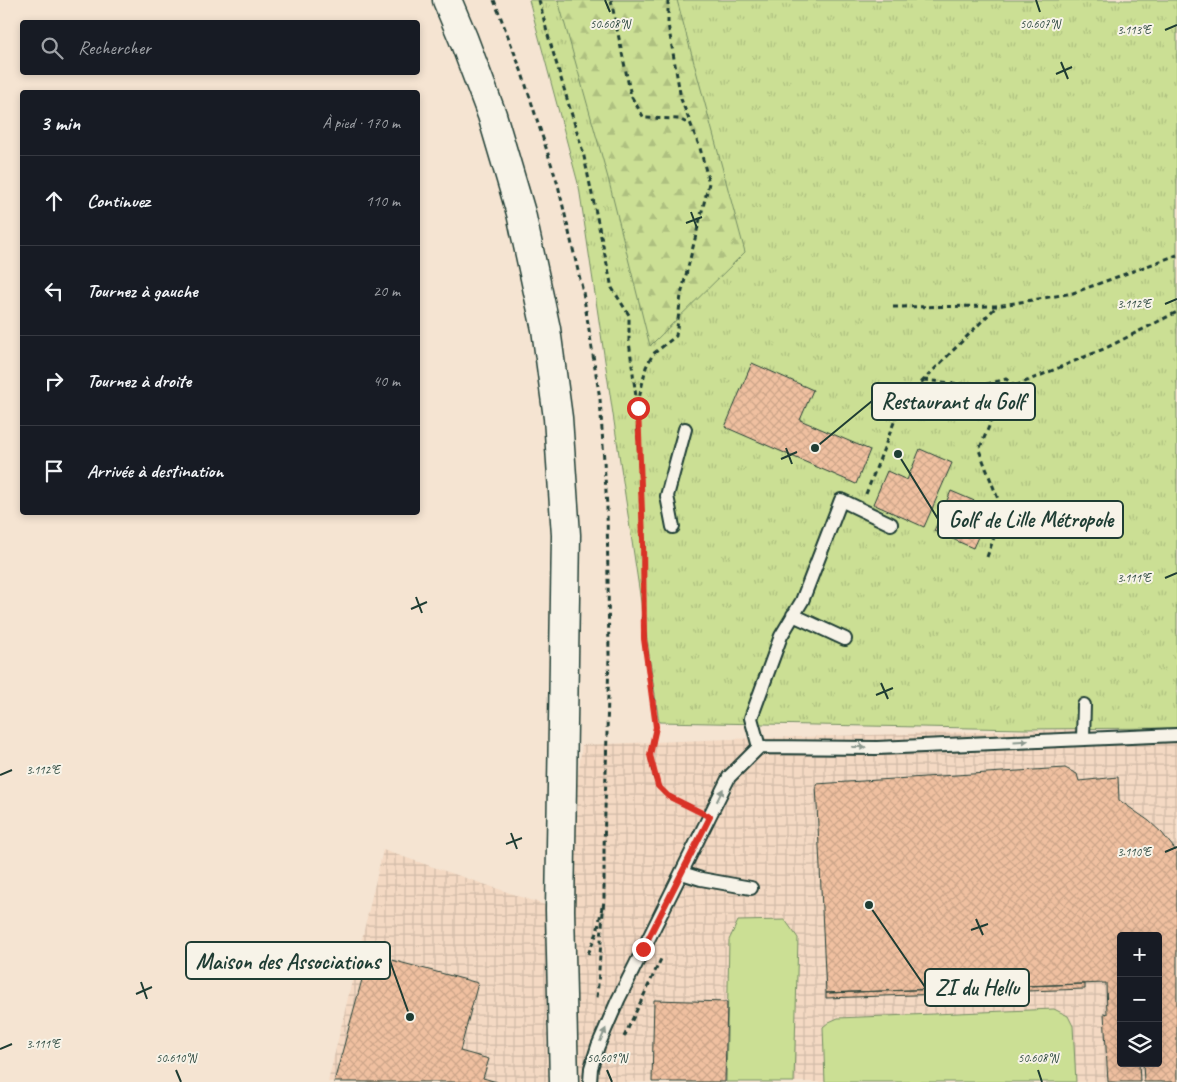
<!DOCTYPE html>
<html lang="fr">
<meta charset="utf-8">
<style>
:root{--surface:#171b24;--page:#242831;--text:#f1f3f6;--muted:#9ea1a6;--line:#363941}
body{margin:0;font-family:Caveat,sans-serif;background:var(--page);color:var(--text)}
.controls{position:absolute;right:15px;bottom:15px;display:grid;overflow:hidden;border-radius:5px;box-shadow:0 2px 8px #0003}
.controls button{width:45px;height:45px;display:grid;place-items:center;padding:0;border:0;border-bottom:1px solid var(--line);background:var(--surface);color:var(--text);font:25px sans-serif}
.stop{position:absolute;width:15px;height:15px;margin:-11px;border:4px solid #d93025;border-radius:50%;background:#fff}
.stop.end{background:#d93025;border-color:#fff;box-shadow:0 1px 5px #0008}
.list{margin:0;padding:0;list-style:none}
h2{display:flex;justify-content:space-between;align-items:center;height:65px;margin:0;padding:0 20px;font-size:21px}
h2 small{font-size:16px;font-weight:400;color:var(--muted)}
.list li{display:grid;grid-template-columns:32px 1fr auto;gap:15px;align-items:center;box-sizing:border-box;height:90px;padding:0 20px;border-top:1px solid var(--line)}
.list b{display:block;font-size:19px;white-space:nowrap}
.list em{font-size:16px;font-style:normal;color:var(--muted)}
.icon{flex:none;width:28px;height:28px;fill:none;stroke:currentColor;stroke-width:2;stroke-linecap:round;stroke-linejoin:round}
.map{position:relative;flex:none;width:1177px;height:1082px;overflow:hidden}
.search{position:absolute;background:var(--surface);box-shadow:0 2px 8px #0003;left:20px;top:20px;width:400px;height:55px;display:flex;align-items:center;gap:12px;box-sizing:border-box;padding:0 18px;border-radius:5px;color:var(--muted);font-size:19px}
.panel{position:absolute;background:var(--surface);box-shadow:0 2px 8px #0003;left:20px;top:90px;width:400px;height:425px;border-radius:5px}
.map>svg:first-child{display:block}
</style>
<div class="map">
<svg width="1177" height="1082" viewBox="0 0 1177 1082">
<defs>
<pattern id="industrial-grid" width="8" height="8" patternUnits="userSpaceOnUse" patternTransform="scale(1.25)"><rect width="8" height="8" fill="#f4d9c3"/><path d="M0 4h8M4 0v8" fill="none" stroke="#d1bba8"/></pattern>
<pattern id="grass-tufts" width="24" height="20" patternUnits="userSpaceOnUse" patternTransform="scale(1.25)"><rect width="24" height="20" fill="#cbdf94"/><path d="M3 7l-1-3M5 7V3M7 7l1-3M15 17l-1-3M17 17v-4M19 17l1-3" fill="none" stroke="#aec080"/></pattern>
<pattern id="forest-firs" width="22" height="20" patternUnits="userSpaceOnUse" patternTransform="scale(1.25)"><rect width="22" height="20" fill="#cbdf94"/><path d="M5 1l3.5 6h-7zM16 11l3.5 6h-7z" fill="#aec080"/></pattern>
<pattern id="building-cross-hatch" width="8" height="8" patternUnits="userSpaceOnUse" patternTransform="scale(1.25)"><rect width="8" height="8" fill="#f0c0a0"/><path d="M0 0l8 8M0 8l8-8" fill="none" stroke="#cda68a"/></pattern>
</defs>
<rect width="100%" height="100%" fill="#f5e4d2"/>
<filter id="ink" filterUnits="userSpaceOnUse"><feTurbulence type="fractalNoise" baseFrequency=".02" numOctaves="2"/><feDisplacementMap in="SourceGraphic" scale="10" xChannelSelector="R" yChannelSelector="G"/><feConvolveMatrix kernelMatrix="1 2 1 2 8 2 1 2 1" color-interpolation-filters="sRGB"/></filter>
<g filter="url(#ink)">
<path fill="url(#industrial-grid)" fill-rule="evenodd" d="M1078,729L1177,739V1082H328L383,850L560,910L582,745L729,739ZM1121,936H1158V1063H1121Z"/>
<path fill="url(#grass-tufts)" stroke="#758e64" d="M529,0H1177V728L1025,729L659,722L579,187Z"/>
<path fill="url(#forest-firs)" stroke="#758e64" d="M558,0H677L745,252L650,346L608,178Z"/>
<path fill="#cbdf94" stroke="#758e64" d="M785,920L798,938L794,1082H726L729,940L738,921Z
M1054,1009L1068,1016L1073,1026L1076,1082H825L823,1027L829,1022L838,1018Z"/>
<path fill="url(#building-cross-hatch)" stroke="#1f3d34" d="M752,363L813,390L800,420L870,450L856,484L725,427Z
M920,449L952,463L924,527L873,504L887,471L907,480Z
M951,491L991,508L973,548L934,531Z
M1065,768L1077,774L1079,781L1118,777L1119,800L1149,821L1162,833L1177,852V1082H1144L1143,1063H1158V936H1121V1063H1139L1140,1082H1108L1104,1013L1107,1014L1106,983L826,993L816,784Z
M369,954L478,983L460,1051L489,1059L483,1078L497,1082H334Z
M1085,984V989L826,998V993Z
M654,1000L727,1002L725,1082H652Z"/>
<g fill="none" stroke-linecap="round" stroke-linejoin="round">
<defs>
<path id="service" d="M673,527L667,496L685,429
M793,615L845,639
M1083,738L1084,705
M759,747L751,718L781,636L802,601L841,500L891,524
M682,873L701,879L751,888
M590,1082L591,1068L598,1046L618,1000L729,777L759,747L877,748L1177,735"/>
<path id="secondary" d="M447,0L463,38L492,115L521,213L546,329L558,418L566,535L560,910L564,1082"/>
</defs>
<use href="#service" stroke="#1f3d34" stroke-width="16"/>
<use href="#secondary" stroke="#1f3d34" stroke-width="31"/>
<path stroke="#1f3d34" stroke-width="3" stroke-dasharray="5 4" stroke-linecap="butt" d="M494,0L521,70L558,185L583,292L600,399L607,507L609,655L604,850V897L597,999
M539,0L547,32L583,152L612,288L629,315V341L637,405
M611,0L631,96L644,118L679,119L691,125
M668,0V24L681,99L700,148L709,183L681,295L676,336L653,354L646,367L637,408L643,539L644,639L655,712L656,727L650,755L653,772L658,786L668,796L693,808
M893,307L997,306L1073,293L1177,255
M924,380L980,386L1006,379L1015,386
M866,494L902,402L997,306
M987,557L1003,512L979,450L993,417L1015,386L1106,348L1177,312
M588,954L597,933L602,907
M624,1037L661,959"/>
<use href="#service" stroke="#f7f3e8" stroke-width="12"/>
<use href="#secondary" stroke="#f7f3e8" stroke-width="28"/>
</g>
<defs><path id="oneway-solid" d="M-6-.8H1V-3.2L6.5 0L1 3.2V.8H-6Z" transform="scale(1.25)"/></defs>
<g fill="#8b988e">
<use href="#oneway-solid" transform="translate(1021 741) rotate(-3)"/>
<use href="#oneway-solid" transform="translate(859 747)"/>
<use href="#oneway-solid" transform="translate(720 795) rotate(-64)"/>
<use href="#oneway-solid" transform="translate(603 1035) rotate(-66)"/>
</g>
</g>
<g fill="none" stroke-linecap="round" stroke-linejoin="round" filter="url(#ink)">
<path stroke="#d93025" stroke-width="6" d="M638,408L643,539L644,639L656,727L650,755L658,786L668,796L710,817L643,949"/>
</g>
<path fill="none" stroke="#1f3d34" stroke-width="2" d="M605,0L610,12M1036,0L1040,12M1165,30L1177,25M1061,62L1068,79M1056,74L1072,67M691,212L697,228M686,223L702,217M1165,304L1177,299M786,448L792,464M781,459L797,452M1165,578L1177,573M416,597L422,613M411,609L427,602M881,683L888,699M876,695L893,688M0,775L12,770M511,833L517,849M506,844L522,838M1165,852L1177,847M976,919L983,935M971,930L988,924M141,982L147,999M136,994L152,987M0,1049L12,1044M176,1070L181,1082M607,1070L612,1082M1038,1070L1042,1082"/>
<g font-size="12" text-anchor="middle" fill="#1f3d34" stroke="#f7f3e8" stroke-width="4" stroke-linejoin="round" paint-order="stroke">
<text x="1040" y="28">50.607°N</text>
<text x="610" y="28">50.608°N</text>
<text x="1134" y="34">3.113°E</text>
<text x="1134" y="308">3.112°E</text>
<text x="1134" y="582">3.111°E</text>
<text x="43" y="774">3.112°E</text>
<text x="1134" y="856">3.110°E</text>
<text x="43" y="1048">3.111°E</text>
<text x="176" y="1062">50.610°N</text>
<text x="607" y="1062">50.609°N</text>
<text x="1038" y="1062">50.608°N</text>
</g>
<path fill="none" stroke="#1f3d34" stroke-width="2" d="M815 448L872 401M898 454L938 519M410 1017L390 961M869 905L925 987"/>
<g fill="#1f3d34" stroke="#f7f3e8" stroke-width="2">
<circle cx="815" cy="448" r="5"/>
<circle cx="898" cy="454" r="5"/>
<circle cx="410" cy="1017" r="5"/>
<circle cx="869" cy="905" r="5"/>
</g>
<g fill="#f7f3e8" stroke="#1f3d34" stroke-width="2">
<rect x="872" y="383" width="163" height="37" rx="5"/>
<rect x="938" y="501" width="185" height="37" rx="5"/>
<rect x="186" y="942" width="204" height="37" rx="5"/>
<rect x="925" y="969" width="104" height="37" rx="5"/>
</g>
<g font-size="22" text-anchor="middle" font-weight="bold" fill="#1f3d34">
<text x="953" y="409">Restaurant du Golf</text>
<text x="1031" y="527">Golf de Lille Métropole</text>
<text x="288" y="969">Maison des Associations</text>
<text x="977" y="995">ZI du Hellu</text>
</g>
</svg>
<div class="controls">
<button>+</button>
<button>−</button>
<button><svg class="icon" aria-label="layers" viewBox="0 0 24 24"><path d="M12 4l9 5-9 5-9-5zM3 14l9 5 9-5"/></svg></button>
</div>
<div class="stop" style="left:638px;top:408px"></div>
<div class="stop end" style="left:643px;top:949px"></div>
<div class="search"><svg class="icon" aria-label="search" viewBox="0 0 24 24"><circle cx="10" cy="10" r="6"/><path d="M15 15l6 6"/></svg>Rechercher</div>
<section class="panel">
<h2>3 min<small>À pied · 170 m</small></h2>
<ul class="list">
<li><svg class="icon" aria-label="ahead" viewBox="0 0 24 24"><path d="M12 20V5M6 11l6-6 6 6"/></svg><div><b>Continuez</b></div><em>110 m</em></li>
<li><svg class="icon" aria-label="left" viewBox="0 0 24 24"><path d="M17 20v-9H6M10 6l-5 5 5 5"/></svg><div><b>Tournez à gauche</b></div><em>20 m</em></li>
<li><svg class="icon" aria-label="right" viewBox="0 0 24 24"><path d="M7 20v-9h11M14 6l5 5-5 5"/></svg><div><b>Tournez à droite</b></div><em>40 m</em></li>
<li><svg class="icon" aria-label="arrive" viewBox="0 0 24 24"><path d="M6 21V4h12l-3 4 3 4H6"/></svg><div><b>Arrivée à destination</b></div></li>
</ul>
</section>
</div>
